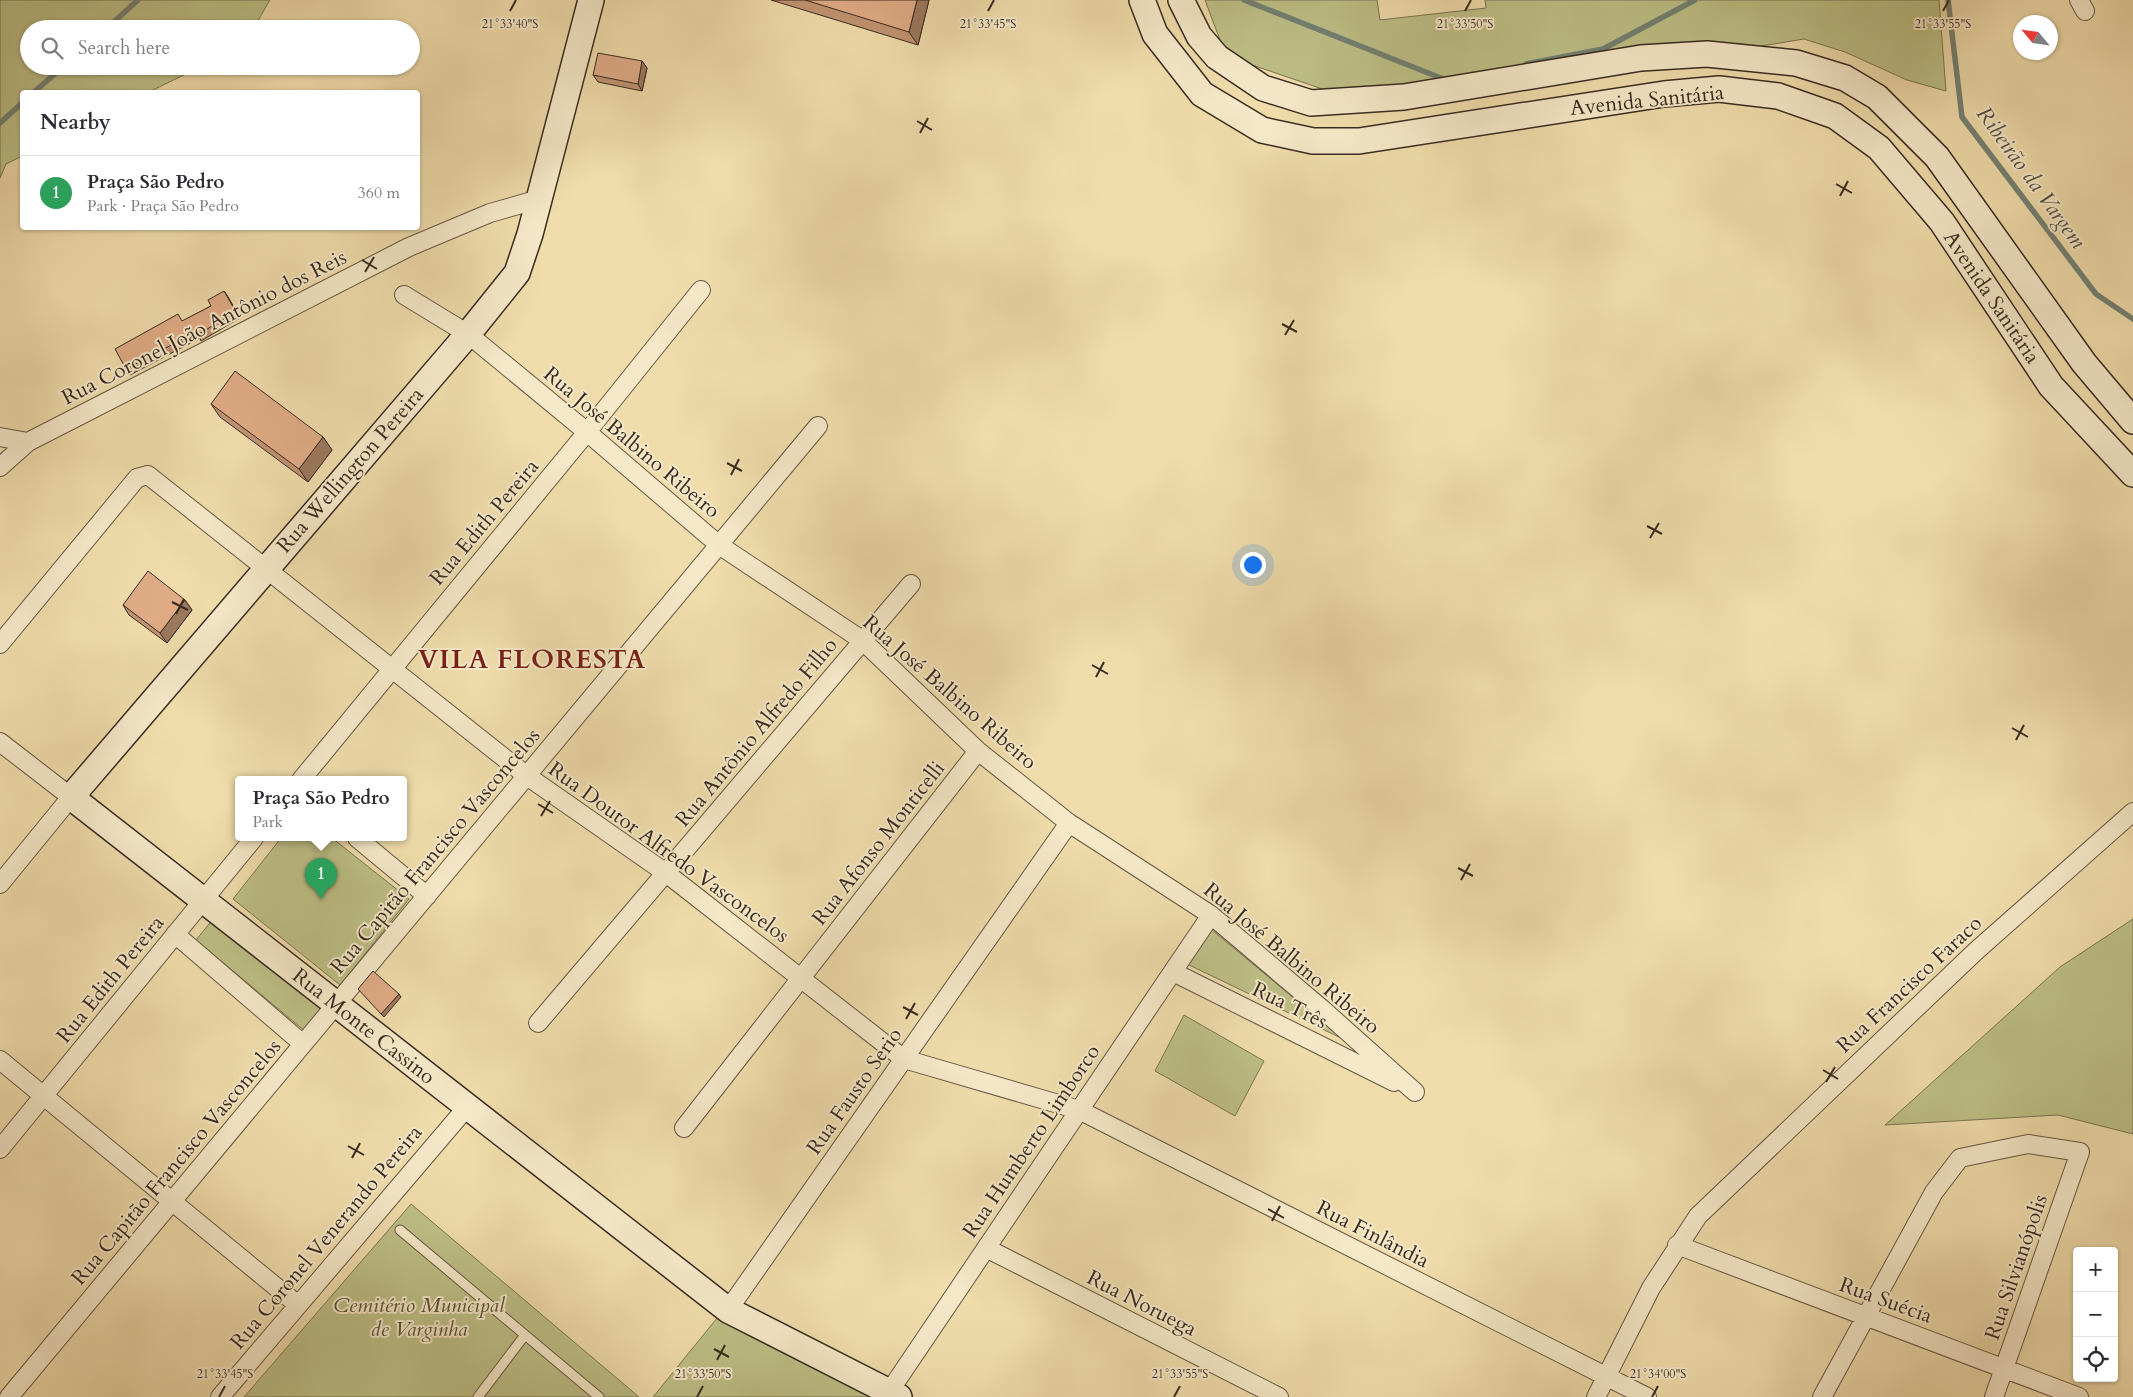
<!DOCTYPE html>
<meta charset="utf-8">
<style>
:root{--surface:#fff;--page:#f2f2f3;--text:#2b2b33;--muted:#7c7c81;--line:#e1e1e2;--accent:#0f766e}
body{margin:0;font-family:Cardo,serif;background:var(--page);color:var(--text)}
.controls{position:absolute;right:15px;bottom:15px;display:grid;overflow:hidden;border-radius:5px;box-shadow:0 1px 4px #0004}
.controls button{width:45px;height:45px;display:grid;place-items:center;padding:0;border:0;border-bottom:1px solid var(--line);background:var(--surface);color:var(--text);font:25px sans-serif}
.compass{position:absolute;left:2013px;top:15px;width:45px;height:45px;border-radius:50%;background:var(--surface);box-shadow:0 1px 4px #0004;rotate:299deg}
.you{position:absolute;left:1252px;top:564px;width:18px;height:18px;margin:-12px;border:4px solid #fff;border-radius:50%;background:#1a73e8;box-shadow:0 0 0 8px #1a73e833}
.badge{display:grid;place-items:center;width:32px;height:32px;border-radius:50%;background:var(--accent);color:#fff;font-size:16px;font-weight:700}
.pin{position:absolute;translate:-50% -41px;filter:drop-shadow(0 1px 2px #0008)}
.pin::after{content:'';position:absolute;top:26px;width:18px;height:15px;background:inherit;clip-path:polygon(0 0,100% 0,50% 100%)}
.popup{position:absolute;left:235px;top:776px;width:172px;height:65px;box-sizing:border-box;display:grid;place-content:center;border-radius:5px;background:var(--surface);filter:drop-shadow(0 1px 4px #0005);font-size:16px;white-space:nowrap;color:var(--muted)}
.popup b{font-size:19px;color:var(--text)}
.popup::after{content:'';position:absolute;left:50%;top:100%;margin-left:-10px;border:10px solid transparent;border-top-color:var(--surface)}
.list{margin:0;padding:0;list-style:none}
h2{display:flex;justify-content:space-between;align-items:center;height:65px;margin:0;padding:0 20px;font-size:21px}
h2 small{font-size:16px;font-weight:400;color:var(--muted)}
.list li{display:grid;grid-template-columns:32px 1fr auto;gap:15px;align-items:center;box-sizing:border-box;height:75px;padding:0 20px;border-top:1px solid var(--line)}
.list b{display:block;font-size:19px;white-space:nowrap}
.list p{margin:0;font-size:16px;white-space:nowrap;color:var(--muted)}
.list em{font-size:16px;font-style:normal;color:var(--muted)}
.icon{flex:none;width:28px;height:28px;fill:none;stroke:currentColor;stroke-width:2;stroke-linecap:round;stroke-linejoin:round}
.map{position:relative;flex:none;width:2133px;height:1397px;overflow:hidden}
.search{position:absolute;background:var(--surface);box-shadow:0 1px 4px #0004;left:20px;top:20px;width:400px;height:55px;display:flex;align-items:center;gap:12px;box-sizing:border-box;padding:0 18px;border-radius:28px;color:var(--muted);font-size:19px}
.panel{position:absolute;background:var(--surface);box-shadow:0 1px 4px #0004;left:20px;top:90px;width:400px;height:140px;border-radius:5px}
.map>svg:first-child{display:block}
</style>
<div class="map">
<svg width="2133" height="1397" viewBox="0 0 2133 1397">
<rect width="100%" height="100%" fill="#f0dcab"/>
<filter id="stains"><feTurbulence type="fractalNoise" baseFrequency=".004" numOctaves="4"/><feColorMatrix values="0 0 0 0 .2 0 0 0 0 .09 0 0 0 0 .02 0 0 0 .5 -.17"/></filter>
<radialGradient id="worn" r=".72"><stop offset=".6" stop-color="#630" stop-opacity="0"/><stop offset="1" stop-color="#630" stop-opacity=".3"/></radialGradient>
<path fill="#bdbf86" stroke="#7a7554" d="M0,0H270L253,29H29V66H202L149,92H22V156L6,164L0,178Z
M1205,0H1377L1380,20L1486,8L1485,0H1939L1946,91L1907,80L1845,52L1804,39L1538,83L1369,105L1226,56Z
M281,838H332L409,899L340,985L233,899Z
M214,918L324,1010L306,1032L196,940Z
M2133,919V1134L2058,1115L1885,1125L2060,967Z
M1212,930L1343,1039L1187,964Z
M1184,1015L1264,1061L1235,1116L1155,1071Z
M411,1204L639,1397H244Z
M722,1312L883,1397H653Z"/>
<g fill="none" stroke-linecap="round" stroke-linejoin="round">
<path stroke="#738174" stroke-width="5.5" d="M1244,0L1446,80
M1948,0L1962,117L2096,294L2133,319
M106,29L138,0
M1526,64L1603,49L1695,0
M34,92L64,66
M0,123L22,103"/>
<defs>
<path id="lane" d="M400,1230L599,1397
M478,1397L525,1335"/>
<path id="street" d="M2079,0L2085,11
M404,295L468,334L587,432L719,545L862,640L978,751L1069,823L1211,915L1321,1008L1415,1092
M0,437L28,442L409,247L490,213L539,199
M0,467L28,442
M0,644L137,478L148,475L527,776L666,873L904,1059L1079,1110L1647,1397
M0,742L71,797L0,884
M301,780L587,432L701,290
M357,838L427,896
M175,934L303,1044
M1173,972L1394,1082
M538,1023L911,584
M0,1060L298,1305
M684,1128L978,751
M0,1149L254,838
M1677,1245L2079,1397
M986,1248L1279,1397
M728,1310L1069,823
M889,1392L1211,915
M9,1397L818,426
M220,1397L467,1107
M1596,1397L1651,1288L1698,1216L1976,951L2133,812
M1822,1397L1934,1192L1960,1158L2028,1144L2080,1152L1994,1397"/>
<path id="secondary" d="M591,0L530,234L517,273L468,334L71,797L728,1310L899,1397
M1142,0L1155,34L1202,94L1262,130L1313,141H1359L1664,94L1719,89L1778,96L1835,116L1879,148L1942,222L2051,386L2133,474
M1181,0L1199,36L1217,57L1263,88L1311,103L1404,97L1641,58L1707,54L1796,63L1845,78L1877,97L1937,157L2084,363L2133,421"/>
</defs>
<use href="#lane" stroke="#665744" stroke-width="11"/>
<use href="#street" stroke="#665744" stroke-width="20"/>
<use href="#secondary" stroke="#382b21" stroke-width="28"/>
<use href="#lane" stroke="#f5e8c8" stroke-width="9"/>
<use href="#street" stroke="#f5e8c8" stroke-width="18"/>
<use href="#secondary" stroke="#f5e8c8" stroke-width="25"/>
</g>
<path fill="#c09372" stroke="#382b21" d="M771,0H929L918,45Z
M642,61L647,68L642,91L598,82L593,75Z
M224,291L228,297L240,318L201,341L200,338L130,375L126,369L183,321L211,306Z
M211,404L323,437L332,450L308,482L220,417Z
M185,600L192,610L167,643L129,615L123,605Z"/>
<path fill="#9c785d" stroke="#382b21" d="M917,0H929L918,45L909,32Z
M642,61L647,68L642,91L638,84Z
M224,291L228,297L240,318L236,312Z
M323,437L332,450L308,482L299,469Z
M185,600L192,610L167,643L160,633Z
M399,994L401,997L384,1017L381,1014Z"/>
<path fill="#dfab85" stroke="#382b21" d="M805,0H917L909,32Z
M598,53L642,61L638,84L593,75Z
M224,291L236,312L197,335L196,332L126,369L115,349L178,314L182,321L211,306L208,300Z
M235,371L323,437L299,469L211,404Z
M148,571L185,600L160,633L123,605Z
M373,971L399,994L381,1014L358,989Z"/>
<path fill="none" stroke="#382b21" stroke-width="2" d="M510,11L516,0M988,11L994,0M1465,11L1471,0M1943,11L1949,0M917,121L932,130M920,133L928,118M1836,184L1852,193M1840,196L1848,181M362,260L377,269M365,272L374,257M1282,324L1297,332M1285,335L1294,320M727,463L742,471M731,475L739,459M1647,526L1662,534M1650,538L1659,523M172,602L188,610M176,614L184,599M1092,665L1108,674M1096,677L1104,662M2012,728L2028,737M2016,740L2024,725M538,804L553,813M541,816L550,801M1458,868L1473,876M1461,880L1470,864M903,1007L918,1015M906,1019L915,1003M1823,1070L1838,1079M1826,1082L1835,1067M348,1146L364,1155M352,1158L360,1143M1268,1209L1284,1218M1272,1221L1280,1206M714,1349L729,1357M717,1360L725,1345M219,1397L225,1386M697,1397L703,1386M1174,1397L1180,1386M1652,1397L1658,1386"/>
<g text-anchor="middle" stroke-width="4" stroke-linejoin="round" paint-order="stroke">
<g font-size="21" fill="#382b21" stroke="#f5e8c8">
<text transform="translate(1647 100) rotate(-6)" y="7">Avenida Sanitária</text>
<text transform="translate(1992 297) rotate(56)" y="7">Avenida Sanitária</text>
<text transform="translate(204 327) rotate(-27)" y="7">Rua Coronel João Antônio dos Reis</text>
<text transform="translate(632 442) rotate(40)" y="7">Rua José Balbino Ribeiro</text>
<text transform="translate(350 470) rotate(-49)" y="7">Rua Wellington Pereira</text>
<text transform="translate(484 522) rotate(-50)" y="7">Rua Edith Pereira</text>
<text transform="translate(950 692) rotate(41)" y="7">Rua José Balbino Ribeiro</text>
<text transform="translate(756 732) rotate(-50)" y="7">Rua Antônio Alfredo Filho</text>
<text transform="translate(878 843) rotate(-52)" y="7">Rua Afonso Monticelli</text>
<text transform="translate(435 851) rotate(-50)" y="7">Rua Capitão Francisco Vasconcelos</text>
<text transform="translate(669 852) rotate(36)" y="7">Rua Doutor Alfredo Vasconcelos</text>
<text transform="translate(1292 958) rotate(40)" y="7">Rua José Balbino Ribeiro</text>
<text transform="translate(110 979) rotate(-51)" y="7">Rua Edith Pereira</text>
<text transform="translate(1909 984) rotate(-43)" y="7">Rua Francisco Faraco</text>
<text transform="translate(1290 1005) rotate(26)" y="7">Rua Três</text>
<text transform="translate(364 1026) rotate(38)" y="7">Rua Monte Cassino</text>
<text transform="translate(854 1091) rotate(-55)" y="7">Rua Fausto Serio</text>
<text transform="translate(1031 1141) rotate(-56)" y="7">Rua Humberto Limborco</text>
<text transform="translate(176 1162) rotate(-50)" y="7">Rua Capitão Francisco Vasconcelos</text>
<text transform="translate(1373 1234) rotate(27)" y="7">Rua Finlândia</text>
<text transform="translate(326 1237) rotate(-50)" y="7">Rua Coronel Venerando Pereira</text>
<text transform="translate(2016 1267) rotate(-71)" y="7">Rua Silvianópolis</text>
<text transform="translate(1886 1300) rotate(20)" y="7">Rua Suécia</text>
<text transform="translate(1142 1303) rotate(27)" y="7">Rua Noruega</text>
</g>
<g font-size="21" font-style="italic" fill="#59503a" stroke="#f5e8c8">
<text x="419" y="1312">Cemitério Municipal<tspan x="419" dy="24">de Varginha</tspan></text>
</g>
<g font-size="22" font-style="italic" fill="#504f44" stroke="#f5e8c8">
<text transform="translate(2032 177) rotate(54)" y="8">Ribeirão da Vargem</text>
</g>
<g font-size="26" font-weight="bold" letter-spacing="1" fill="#7a1f14" stroke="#f5e8c8">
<text x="532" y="668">VILA FLORESTA</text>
</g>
</g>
<g font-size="12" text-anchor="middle" fill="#382b21" stroke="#f5e8c8" stroke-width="4" stroke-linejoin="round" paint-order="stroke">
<text x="510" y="28">21°33'40"S</text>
<text x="988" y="28">21°33'45"S</text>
<text x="1465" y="28">21°33'50"S</text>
<text x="1943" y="28">21°33'55"S</text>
<text x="225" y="1378">21°33'45"S</text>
<text x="703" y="1378">21°33'50"S</text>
<text x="1180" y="1378">21°33'55"S</text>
<text x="1658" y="1378">21°34'00"S</text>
</g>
<rect width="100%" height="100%" filter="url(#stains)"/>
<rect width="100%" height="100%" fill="url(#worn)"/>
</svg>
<div class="controls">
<button>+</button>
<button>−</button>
<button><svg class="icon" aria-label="locate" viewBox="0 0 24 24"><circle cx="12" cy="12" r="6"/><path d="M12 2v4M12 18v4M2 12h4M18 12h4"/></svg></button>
</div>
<svg class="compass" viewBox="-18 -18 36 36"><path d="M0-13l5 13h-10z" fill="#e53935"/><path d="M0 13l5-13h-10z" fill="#7c7c81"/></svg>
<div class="you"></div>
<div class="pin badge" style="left:321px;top:899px;background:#2e9e5b">1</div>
<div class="popup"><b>Praça São Pedro</b>Park</div>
<div class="search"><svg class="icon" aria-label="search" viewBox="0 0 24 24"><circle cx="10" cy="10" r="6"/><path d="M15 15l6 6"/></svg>Search here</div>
<section class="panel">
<h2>Nearby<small></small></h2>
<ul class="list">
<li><span class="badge" style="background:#2e9e5b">1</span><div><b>Praça São Pedro</b><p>Park · Praça São Pedro</p></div><em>360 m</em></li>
</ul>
</section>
</div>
